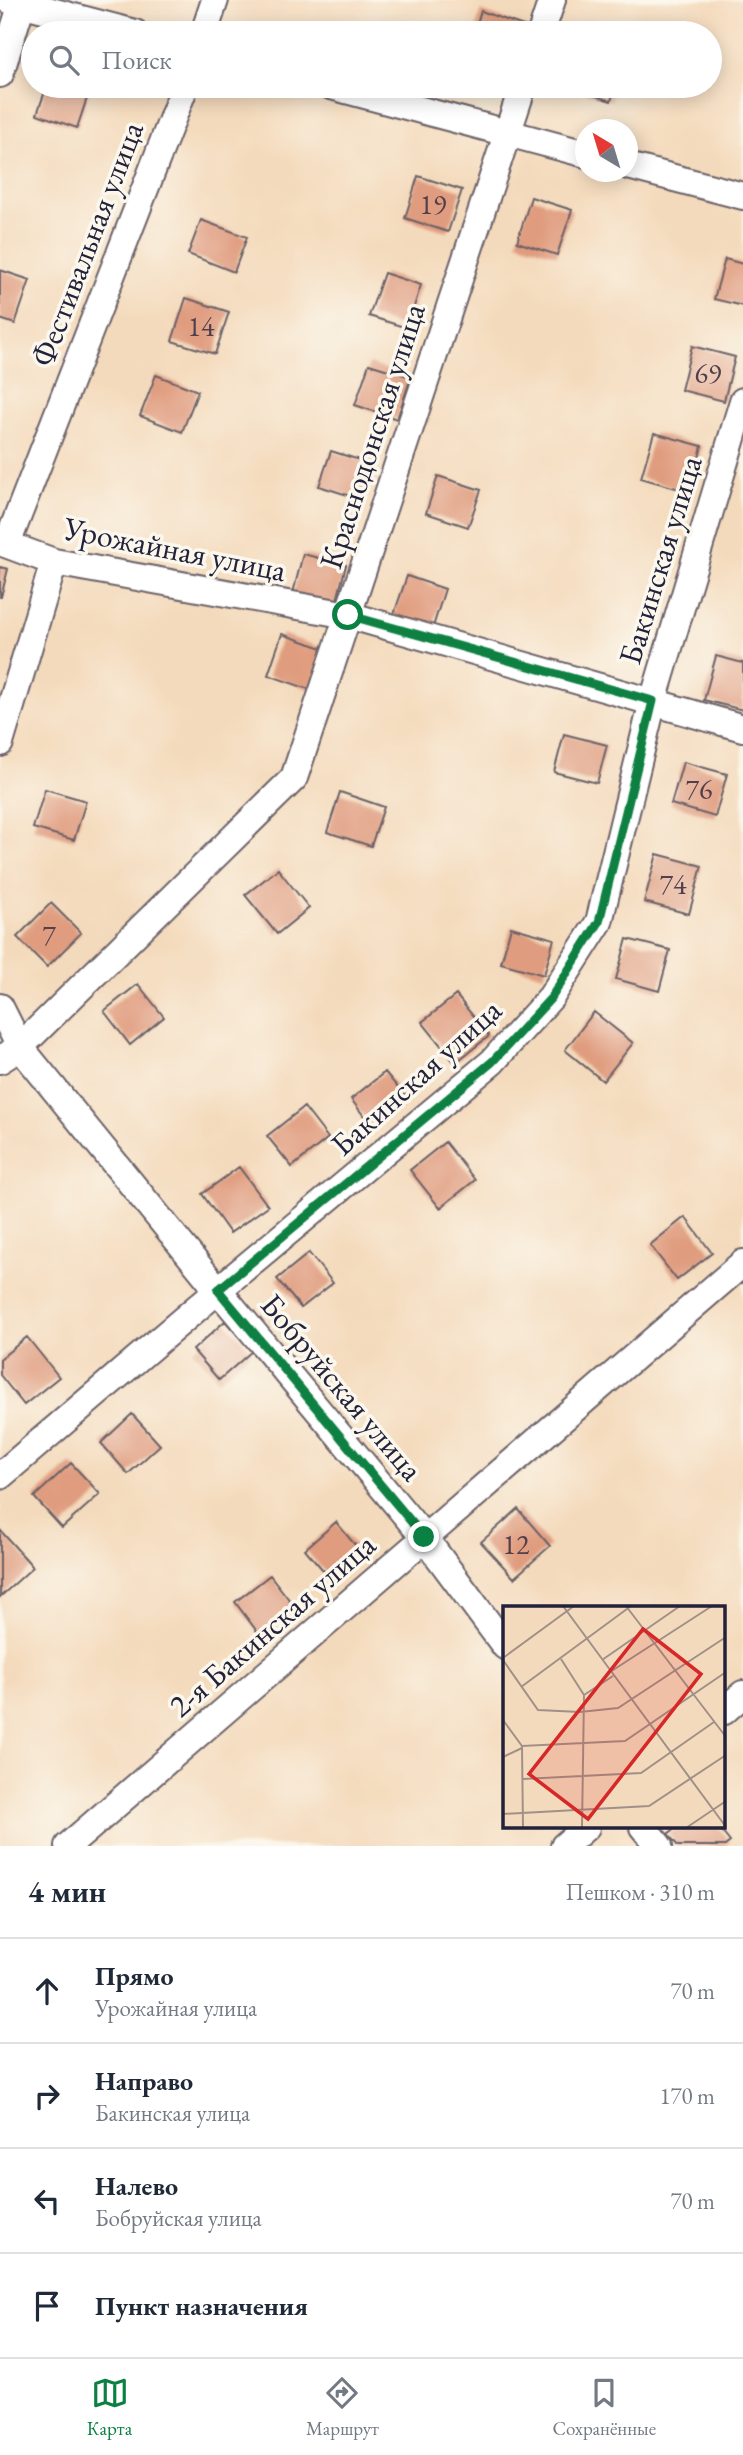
<!DOCTYPE html>
<html lang="ru">
<meta charset="utf-8">
<style>
:root{--surface:#fff;--page:#f6f6f7;--text:#1f2937;--muted:#747a83;--line:#e0e1e3;--accent:#0b8043}
body{margin:0;font-family:"EB Garamond",serif;background:var(--page);color:var(--text)}
.compass{position:absolute;left:575px;top:119px;width:63px;height:63px;border-radius:50%;background:var(--surface);box-shadow:0 4px 18px #0003;rotate:322deg}
.stop{position:absolute;width:21px;height:21px;margin:-16px;border:5px solid #0b8043;border-radius:50%;background:#fff}
.stop.end{background:#0b8043;border-color:#fff;box-shadow:0 2px 7px #0008}
.list{margin:0;padding:0;list-style:none}
h2{display:flex;justify-content:space-between;align-items:center;height:91px;margin:0;padding:0 28px;font-size:30px}
h2 small{font-size:23px;font-weight:400;color:var(--muted)}
.list li{display:grid;grid-template-columns:46px 1fr auto;gap:21px;align-items:center;box-sizing:border-box;height:105px;padding:0 28px;border-top:2px solid var(--line)}
.list b{display:block;font-size:26px;white-space:nowrap}
.list p{margin:0;font-size:23px;white-space:nowrap;color:var(--muted)}
.list em{font-size:23px;font-style:normal;color:var(--muted)}
.icon{flex:none;width:38px;height:38px;fill:none;stroke:currentColor;stroke-width:2;stroke-linecap:round;stroke-linejoin:round}
.map{position:relative;flex:none;width:743px;height:1846px;overflow:hidden}
.search{position:absolute;background:var(--surface);box-shadow:0 4px 18px #0003;left:21px;right:21px;top:21px;height:77px;display:flex;align-items:center;gap:18px;box-sizing:border-box;padding:0 24px;border-radius:38px;color:var(--muted);font-size:26px}
.sheet{height:511px;background:var(--surface)}
nav{display:flex;justify-content:space-around;align-items:center;box-sizing:border-box;height:98px;border-top:2px solid var(--line);background:var(--surface);font-size:19px;color:var(--muted)}
nav a{display:grid;justify-items:center;gap:4px}
nav .on{color:var(--accent)}
.map>svg:first-child{display:block}
</style>
<div class="map">
<svg width="743" height="1846" viewBox="0 0 743 1846">
<rect width="100%" height="100%" fill="#fbf7ec"/>
<filter id="ink" filterUnits="userSpaceOnUse"><feTurbulence type="fractalNoise" baseFrequency=".0143" numOctaves="2"/><feDisplacementMap in="SourceGraphic" scale="14" xChannelSelector="R" yChannelSelector="G"/><feConvolveMatrix kernelMatrix="1 2 1 2 8 2 1 2 1" color-interpolation-filters="sRGB"/></filter>
<filter id="wash" filterUnits="userSpaceOnUse"><feTurbulence type="fractalNoise" baseFrequency=".00686" numOctaves="4" result="noise"/><feDisplacementMap in="SourceGraphic" scale="28" xChannelSelector="R" yChannelSelector="G"/><feGaussianBlur stdDeviation="1.57" result="paint"/><feColorMatrix in="noise" values="0 0 0 0 0 0 0 0 0 0 0 0 0 0 0 0 0 1.4 0 .05"/><feComposite in="paint" operator="in"/></filter>
<g filter="url(#wash)">
<rect width="100%" height="100%" fill="#f4dabc"/>
<g id="blocks">
<path fill="#e09c7f" d="M481,11L529,28L528,33H474Z
M47,86H91L77,128L37,114Z
M572,86H616L611,101L571,88Z
M418,176L462,190L448,232L405,218Z
M531,197L572,210L557,255L517,242Z
M201,220L247,237L234,272L188,254Z
M725,259L743,264V306L714,299Z
M0,270L30,280L15,324L0,319Z
M384,273L421,285L407,328L369,316Z
M186,298L229,312L215,354L172,341Z
M692,346L735,357L724,401L681,390Z
M369,364L411,377L397,419L355,405Z
M156,375L198,391L182,432L140,416Z
M654,433L702,446L690,492L641,478Z
M331,451L372,464L360,499L319,486Z
M438,476L481,490L468,527L426,513Z
M303,554L346,565L335,608L292,597Z
M0,567L8,569L1,597H0Z
M407,576L445,589L432,630L393,617Z
M282,634L328,650L314,691L268,675Z
M716,656L743,663V710L704,700Z
M564,734L607,745L597,783L554,772Z
M683,762L727,774L715,817L671,804Z
M45,789L86,801L74,840L33,828Z
M340,792L384,807L371,846L327,832Z
M657,854L702,866L689,914L644,902Z
M278,869L309,908L277,934L245,895Z
M51,903L81,933L47,967L17,937Z
M511,927L554,939L544,975L501,963Z
M627,939L670,950L659,991L616,979Z
M138,984L164,1017L130,1045L104,1011Z
M456,995L489,1036L455,1063L422,1022Z
M594,1012L633,1043L603,1081L565,1050Z
M385,1072L408,1100L373,1128L351,1099Z
M304,1107L328,1138L292,1167L267,1136Z
M445,1142L475,1180L440,1208L410,1170Z
M239,1167L268,1206L230,1233L202,1194Z
M685,1217L712,1253L677,1280L650,1245Z
M309,1253L333,1283L301,1308L277,1279Z
M225,1321L252,1351L219,1380L193,1350Z
M27,1337L59,1377L24,1405L0,1375V1359Z
M132,1414L160,1445L128,1474L101,1443Z
M71,1463L100,1494L62,1528L34,1497Z
M518,1509L550,1546L514,1578L481,1542Z
M336,1522L365,1557L334,1583L305,1549Z
M0,1530L33,1567L0,1597Z
M270,1575L297,1610L262,1638L235,1602Z
M677,1827H718L730,1842L725,1846H678L668,1834Z"/>
</g>
</g>
<g filter="url(#ink)">
<use href="#blocks" fill-opacity="0" stroke="#6c6268" stroke-width="2"/>
<g fill="none" stroke-linecap="round" stroke-linejoin="round">
<defs>
<path id="minor" d="M9,0L135,33
M204,33L215,0
M541,33L552,0
M0,74L23,0
M331,86L586,154
M628,166L743,196
M0,542L54,562L348,615L743,728
M7,544L185,86
M0,743L54,562
M0,1007L20,1047L218,1290L424,1537L505,1646
M0,1060L20,1047L294,778L523,86
M0,1476L218,1290L492,1062L551,997L599,922L653,701L743,401
M724,1711L743,1694
M643,1827L659,1846
M68,1846L743,1263
M564,1846L586,1827"/>
</defs>
<use href="#minor" stroke="#6c6268" stroke-width="30"/>
<use href="#minor" stroke="#fff" stroke-width="26"/>
</g>
</g>
<g fill="none" stroke-linecap="round" stroke-linejoin="round" filter="url(#ink)">
<path stroke="#0b8043" stroke-width="9" d="M348,615L653,701L599,922L551,998L492,1062L218,1290L424,1537"/>
</g>
<g text-anchor="middle" stroke-width="7" stroke-linejoin="round" paint-order="stroke">
<g font-size="28" fill="#52404c">
<text x="433" y="214">19</text>
<text x="201" y="336">14</text>
<text x="708" y="383">69</text>
<text x="699" y="799">76</text>
<text x="673" y="894">74</text>
<text x="49" y="945">7</text>
<text x="516" y="1554">12</text>
</g>
<g font-size="32" fill="#22223b" stroke="#fbf7ec">
<text transform="translate(87 244) rotate(-69)" y="11">Фестивальная улица</text>
<text transform="translate(372 436) rotate(-72)" y="11">Краснодонская улица</text>
<text transform="translate(175 549) rotate(11)" y="11">Урожайная улица</text>
<text transform="translate(660 560) rotate(-73)" y="11">Бакинская улица</text>
<text transform="translate(416 1077) rotate(-42)" y="11">Бакинская улица</text>
<text transform="translate(342 1387) rotate(50)" y="11">Бобруйская улица</text>
<text transform="translate(272 1625) rotate(-41)" y="11">2-я Бакинская улица</text>
</g>
</g>
<g transform="translate(503 1606)">
<rect width="222" height="222" fill="#f4dabc"/>
<path fill="none" stroke="#a09088" stroke-width="2" d="M60,0L223,221M123,0L223,131M0,52L71,0M58,53L81,89M0,54L35,104L77,106L115,102L223,31M99,54L177,0M107,66L209,0M18,81L128,0M81,89L110,70M0,114L19,140L122,135L223,66M19,140L20,222M0,151L19,142M20,173L138,167L211,116M0,208L146,200L223,149M79,222L81,89M183,222L223,195"/>
<path fill="#d62828" fill-opacity="0.15" stroke="#d62828" stroke-width="3.5" d="M140,23L198,68L85,213L26,168Z"/>
<rect width="222" height="222" fill="none" stroke="#22223b" stroke-width="3.5"/>
</g>
</svg>
<svg class="compass" viewBox="-18 -18 36 36"><path d="M0-13l5 13h-10z" fill="#e53935"/><path d="M0 13l5-13h-10z" fill="#747a83"/></svg>
<div class="stop" style="left:348px;top:615px"></div>
<div class="stop end" style="left:424px;top:1537px"></div>
<div class="search"><svg class="icon" aria-label="search" viewBox="0 0 24 24"><circle cx="10" cy="10" r="6"/><path d="M15 15l6 6"/></svg>Поиск</div>
</div>
<section class="sheet">
<h2>4 мин<small>Пешком · 310 m</small></h2>
<ul class="list">
<li><svg class="icon" aria-label="ahead" viewBox="0 0 24 24"><path d="M12 20V5M6 11l6-6 6 6"/></svg><div><b>Прямо</b><p>Урожайная улица</p></div><em>70 m</em></li>
<li><svg class="icon" aria-label="right" viewBox="0 0 24 24"><path d="M7 20v-9h11M14 6l5 5-5 5"/></svg><div><b>Направо</b><p>Бакинская улица</p></div><em>170 m</em></li>
<li><svg class="icon" aria-label="left" viewBox="0 0 24 24"><path d="M17 20v-9H6M10 6l-5 5 5 5"/></svg><div><b>Налево</b><p>Бобруйская улица</p></div><em>70 m</em></li>
<li><svg class="icon" aria-label="arrive" viewBox="0 0 24 24"><path d="M6 21V4h12l-3 4 3 4H6"/></svg><div><b>Пункт назначения</b></div></li>
</ul>
</section>
<nav>
<a class="on"><svg class="icon" aria-label="map" viewBox="0 0 24 24"><path d="M3 6l6-2 6 2 6-2v14l-6 2-6-2-6 2zM9 4v14M15 6v14"/></svg>Карта</a>
<a><svg class="icon" aria-label="directions" viewBox="0 0 24 24"><path d="M12 3l9 9-9 9-9-9zM9 14v-3h6M13 9l2 2-2 2"/></svg>Маршрут</a>
<a><svg class="icon" aria-label="saved" viewBox="0 0 24 24"><path d="M7 4h10v16l-5-4-5 4z"/></svg>Сохранённые</a>
</nav>
